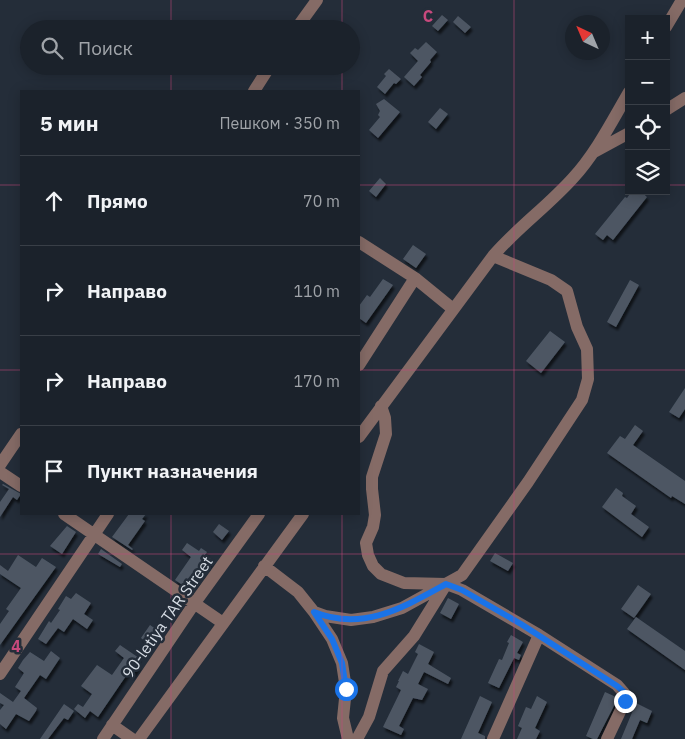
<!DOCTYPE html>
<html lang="ru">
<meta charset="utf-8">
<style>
:root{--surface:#1b222b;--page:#242a33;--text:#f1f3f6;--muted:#a0a4a9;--line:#393f47}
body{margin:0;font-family:"IBM Plex Sans",sans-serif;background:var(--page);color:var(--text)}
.controls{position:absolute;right:15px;top:15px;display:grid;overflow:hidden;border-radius:0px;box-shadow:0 2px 12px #0003}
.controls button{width:45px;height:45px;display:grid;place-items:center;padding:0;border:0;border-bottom:1px solid var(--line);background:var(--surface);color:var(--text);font:25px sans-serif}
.compass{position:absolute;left:565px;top:15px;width:45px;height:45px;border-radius:50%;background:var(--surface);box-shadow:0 2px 12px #0003;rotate:316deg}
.stop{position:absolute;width:15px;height:15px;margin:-11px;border:4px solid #1a73e8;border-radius:50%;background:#fff}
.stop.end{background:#1a73e8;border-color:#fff;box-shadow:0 1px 5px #0008}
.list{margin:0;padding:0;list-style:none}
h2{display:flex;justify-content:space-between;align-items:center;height:65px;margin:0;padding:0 20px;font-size:21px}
h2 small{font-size:16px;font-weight:400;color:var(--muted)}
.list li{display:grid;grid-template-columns:32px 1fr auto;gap:15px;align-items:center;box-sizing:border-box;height:90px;padding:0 20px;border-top:1px solid var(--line)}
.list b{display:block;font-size:19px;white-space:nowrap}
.list em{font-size:16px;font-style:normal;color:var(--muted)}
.icon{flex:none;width:28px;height:28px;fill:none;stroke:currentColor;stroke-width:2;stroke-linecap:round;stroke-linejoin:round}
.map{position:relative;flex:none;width:685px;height:739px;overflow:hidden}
.search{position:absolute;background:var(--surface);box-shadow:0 2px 12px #0003;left:20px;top:20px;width:340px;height:55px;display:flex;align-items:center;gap:12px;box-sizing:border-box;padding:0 18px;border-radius:28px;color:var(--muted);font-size:19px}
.panel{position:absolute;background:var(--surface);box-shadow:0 2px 12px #0003;left:20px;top:90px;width:340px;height:425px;border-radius:0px}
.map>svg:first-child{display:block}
</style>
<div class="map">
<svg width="685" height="739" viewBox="0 0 685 739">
<defs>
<filter id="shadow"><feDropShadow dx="2" dy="3.5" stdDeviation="1" flood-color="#0009"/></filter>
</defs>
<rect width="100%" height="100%" fill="#242d39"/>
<path fill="#4d5764" filter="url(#shadow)" d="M442,15L448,20L438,31L432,26Z
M458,16L471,27L465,33L453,22Z
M426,42L437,52L430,60L431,62L420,75L422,77L414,86L404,77L418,61L410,53L415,48L418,50Z
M389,69L401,79L396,84L394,83L385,94L377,87L386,76L384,74Z
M384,99L400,112L378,138L369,130L380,117L378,115L380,111L376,104Z
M440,108L448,114L436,129L428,122Z
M380,178L386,184L376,197L369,191Z
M632,191H640L647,197L613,240L607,235L603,240L595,234L625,197L627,198Z
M413,245L426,254L416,268L403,259Z
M383,279L393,285L366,323L359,318V306L367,295L370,297Z
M630,280L639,285L616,327L607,322Z
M550,331L565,342L541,373L526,361Z
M685,388V409L679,418L669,412Z
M635,425L643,431L633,445L685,481V504L672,496L671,498L607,453L620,436L625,439Z
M3,484L21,494L17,500L13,497L0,517V502L9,489L2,485Z
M616,488L623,493L622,496L636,506L631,514L649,527L642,537L602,507Z
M129,514H146L142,519L145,521L128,545L133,549L132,550L112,537Z
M219,524L229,531L222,540L213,532Z
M67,526L76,532L62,554L50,546Z
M187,543L199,551L201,548L207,552L205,555L212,560L207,567L202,564L187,588L175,580L191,557L182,550Z
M101,549L122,564L120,567L98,554Z
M495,553L513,563L508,571L490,561Z
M18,555L36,567L42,558L56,567L0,645V624L9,611L6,609L21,588L0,574V565L8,571Z
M638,585L651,594L634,618L621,609Z
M76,593L91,603L84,614L93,620L87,629L73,619L64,632L58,628L46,644L38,639L49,621L51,623L60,610L58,609L66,596L71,599Z
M448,598L459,604L451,619L440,613Z
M636,617L685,651V670L627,629Z
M150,625L160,632L150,645L141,638Z
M511,635L523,642L517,653L521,655L519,660L514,658L499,688L488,683L499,659L502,660L509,643L507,642Z
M419,644L434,652L428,664L451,678L448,684L424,672L418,684L428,689L422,700L413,698L399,726L404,729L401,735L383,727L401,690L396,687L399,681H398L403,671L408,674L418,654L415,652Z
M120,645L139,658L136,663L139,666L132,676L128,673L98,717L90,711L85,718L74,709L78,704L83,707L92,694L81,686L97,665L112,675L124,658L115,651Z
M51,651L60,658L46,679L40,675L24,698L37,708L36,711L29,721L16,714L6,729L0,724V710L4,705L0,703V693L13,702L21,691L15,687L24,673L18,668L23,660L30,652L44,661Z
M605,692L616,697L617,700L597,739H593L586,736Z
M480,696L492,702L478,733L485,736V739H461Z
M537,696L547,702L535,728L540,731L536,739H517L522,728L518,726L526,707L531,709Z
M636,703L652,711L647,723L640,720L632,739H621Z
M64,704L74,711L68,720L64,718L48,739H40Z"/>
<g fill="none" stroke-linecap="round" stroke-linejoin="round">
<path stroke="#856b66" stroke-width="12" d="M666,27L682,0
M296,29L317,0
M254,91L270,66
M666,110L685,98
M594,152L629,133
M359,242L415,278L453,309
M359,365L415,278
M381,406L385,418L386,434L372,477V489L375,515L373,527L366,543L368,555L373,566L381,574L404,583L446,584L462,590L539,635L617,685L624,693L625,701L607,739
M359,437L493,256C517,228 548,206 573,178C596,153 612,121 629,92
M0,465L21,434
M0,472L21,486
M64,514L223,623
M264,566L298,592L314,612L332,639L342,663L346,689L343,718L348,739
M314,612L325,616L351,620L373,617L402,608L462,575L528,482L582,400L588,379L587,349L577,327L567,291L551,280L493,256
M0,674L108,514
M112,725L132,739
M103,739L194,604L259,514
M139,739L303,514
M357,739L369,717L383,671L414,636L445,586
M493,739L539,635"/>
</g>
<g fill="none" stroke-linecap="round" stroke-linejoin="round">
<path stroke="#1a73e8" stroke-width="6" d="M346,689L342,663L332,639L314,612C363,632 404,607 446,584L462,590L521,624L617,686L624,692L625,701"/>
</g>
<path fill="none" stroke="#c7497d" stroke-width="1" stroke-opacity="0.55" d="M171,0V29M342,0V29M514,0V739M171,66V91M342,66V91M0,185H21M359,185H629M666,185H685M0,370H21M359,370H685M171,514V739M342,514V739M0,554H685"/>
<g text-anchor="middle" stroke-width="5" stroke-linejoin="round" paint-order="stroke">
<g font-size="16" fill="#d6dce4" stroke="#242d39">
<text transform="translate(167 617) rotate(-55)" y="6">90-letiya TAR Street</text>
</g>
</g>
<g font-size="16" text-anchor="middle" font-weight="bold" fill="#c7497d" stroke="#242d39" stroke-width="5" stroke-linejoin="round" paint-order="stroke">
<text x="428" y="22">C</text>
<text x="16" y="652">4</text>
</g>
</svg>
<div class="controls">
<button>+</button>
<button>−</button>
<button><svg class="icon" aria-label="locate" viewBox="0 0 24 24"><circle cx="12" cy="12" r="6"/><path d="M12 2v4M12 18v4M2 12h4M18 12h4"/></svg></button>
<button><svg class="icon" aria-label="layers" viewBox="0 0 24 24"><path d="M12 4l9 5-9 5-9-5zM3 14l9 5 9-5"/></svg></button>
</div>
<svg class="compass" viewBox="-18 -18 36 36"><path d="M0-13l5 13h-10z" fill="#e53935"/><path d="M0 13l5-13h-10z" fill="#a0a4a9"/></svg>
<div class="stop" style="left:346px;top:689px"></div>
<div class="stop end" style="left:625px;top:701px"></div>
<div class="search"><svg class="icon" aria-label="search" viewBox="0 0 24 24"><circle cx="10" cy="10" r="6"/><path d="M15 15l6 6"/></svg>Поиск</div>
<section class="panel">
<h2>5 мин<small>Пешком · 350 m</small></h2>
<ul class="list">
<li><svg class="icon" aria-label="ahead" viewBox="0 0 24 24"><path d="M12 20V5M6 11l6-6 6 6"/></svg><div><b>Прямо</b></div><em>70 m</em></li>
<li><svg class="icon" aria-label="right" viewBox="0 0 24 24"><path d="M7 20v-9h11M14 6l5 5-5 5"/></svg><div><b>Направо</b></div><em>110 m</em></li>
<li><svg class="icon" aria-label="right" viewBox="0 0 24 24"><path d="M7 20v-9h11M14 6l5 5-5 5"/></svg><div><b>Направо</b></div><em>170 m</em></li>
<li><svg class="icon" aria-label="arrive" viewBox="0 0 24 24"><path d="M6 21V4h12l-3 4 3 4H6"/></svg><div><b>Пункт назначения</b></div></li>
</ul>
</section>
</div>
